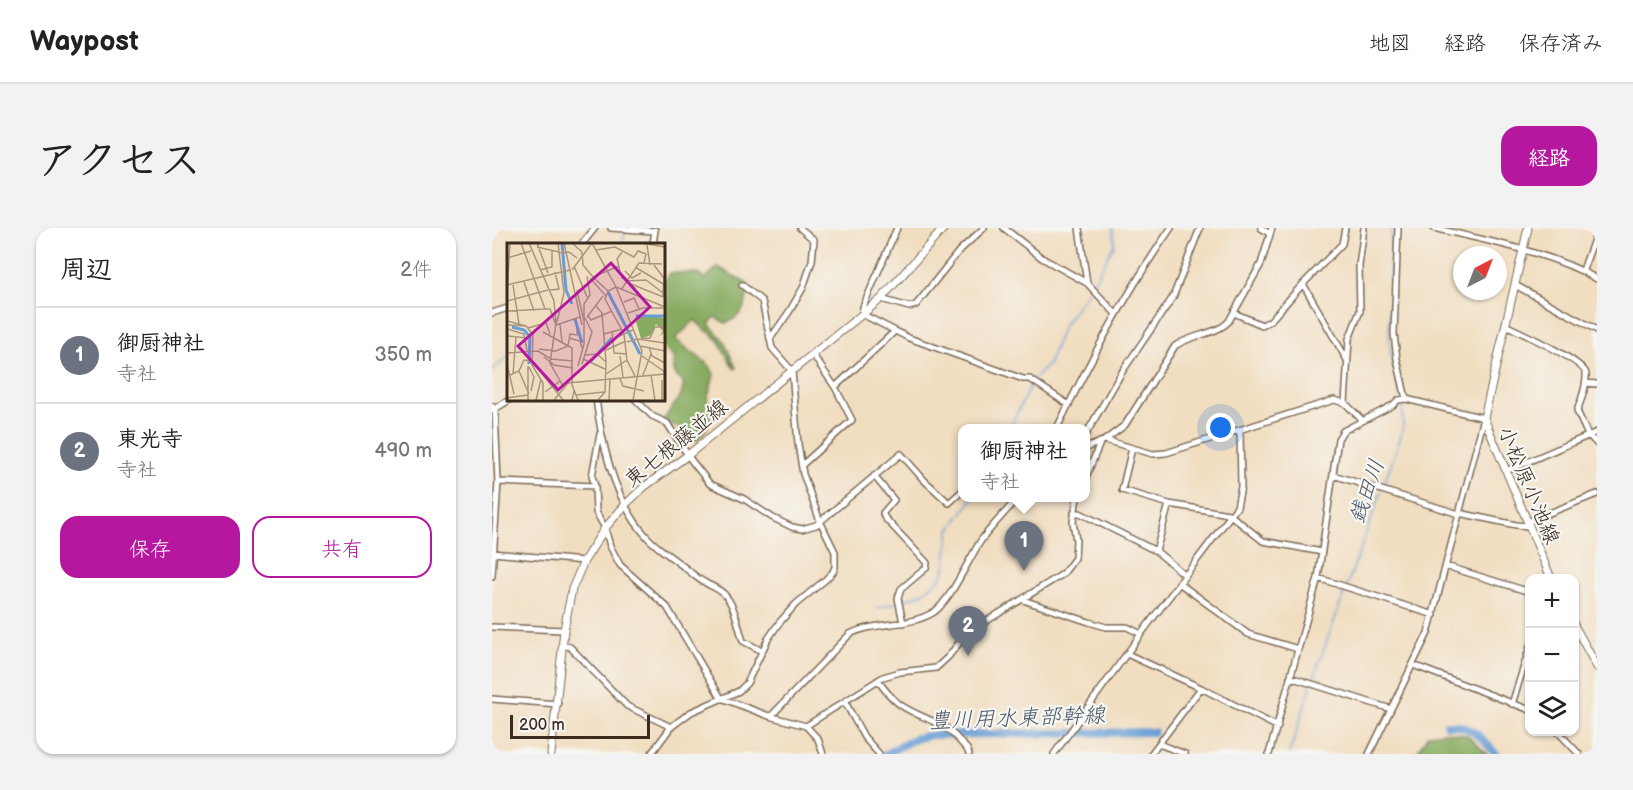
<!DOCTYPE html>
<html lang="ja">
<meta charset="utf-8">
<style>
:root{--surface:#fff;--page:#f2f2f2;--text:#222;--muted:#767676;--line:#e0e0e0;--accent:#b5179e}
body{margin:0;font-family:"Balsamiq Sans","Klee One",sans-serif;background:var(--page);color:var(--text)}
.controls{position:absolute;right:18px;bottom:18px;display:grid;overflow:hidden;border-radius:12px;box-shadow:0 2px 4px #0004}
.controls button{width:54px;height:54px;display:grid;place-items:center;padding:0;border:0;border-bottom:2px solid var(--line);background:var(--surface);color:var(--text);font:30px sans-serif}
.compass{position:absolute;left:961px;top:18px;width:54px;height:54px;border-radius:50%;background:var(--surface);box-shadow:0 2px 4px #0004;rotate:42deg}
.scale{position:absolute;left:18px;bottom:15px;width:140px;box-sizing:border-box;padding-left:6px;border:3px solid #3b2a1e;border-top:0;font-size:16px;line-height:21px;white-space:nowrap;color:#3b2a1e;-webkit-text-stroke:4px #f6f6f2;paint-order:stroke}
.you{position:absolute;left:729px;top:200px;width:21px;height:21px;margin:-15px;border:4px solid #fff;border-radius:50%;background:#1a73e8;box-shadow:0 0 0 9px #1a73e833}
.badge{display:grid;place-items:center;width:39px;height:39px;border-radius:50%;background:var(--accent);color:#fff;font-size:20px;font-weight:700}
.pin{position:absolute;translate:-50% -50px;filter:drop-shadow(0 2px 3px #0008)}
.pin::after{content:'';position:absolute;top:32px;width:21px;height:18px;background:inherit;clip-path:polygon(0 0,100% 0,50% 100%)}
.popup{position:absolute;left:466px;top:196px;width:132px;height:78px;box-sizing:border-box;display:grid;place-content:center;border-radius:12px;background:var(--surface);filter:drop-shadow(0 2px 4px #0005);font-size:20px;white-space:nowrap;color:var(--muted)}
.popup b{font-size:22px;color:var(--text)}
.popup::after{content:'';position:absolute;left:50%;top:100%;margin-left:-12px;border:12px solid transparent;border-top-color:var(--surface)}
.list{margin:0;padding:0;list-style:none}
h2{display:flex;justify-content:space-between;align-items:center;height:78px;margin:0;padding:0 24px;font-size:26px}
h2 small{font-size:20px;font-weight:400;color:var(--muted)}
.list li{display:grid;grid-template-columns:39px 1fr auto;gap:18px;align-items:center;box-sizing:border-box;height:96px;padding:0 24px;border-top:2px solid var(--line)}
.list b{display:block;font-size:22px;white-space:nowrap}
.list p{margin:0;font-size:20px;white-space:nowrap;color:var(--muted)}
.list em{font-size:20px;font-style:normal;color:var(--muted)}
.actions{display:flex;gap:12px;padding:18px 24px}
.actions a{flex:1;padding:14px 0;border:2px solid var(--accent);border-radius:18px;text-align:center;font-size:21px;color:var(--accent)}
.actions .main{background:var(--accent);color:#fff}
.icon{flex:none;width:33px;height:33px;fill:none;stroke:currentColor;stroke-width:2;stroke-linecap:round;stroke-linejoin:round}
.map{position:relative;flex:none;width:1105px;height:526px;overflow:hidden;border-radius:18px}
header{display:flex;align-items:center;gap:36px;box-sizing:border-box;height:84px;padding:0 30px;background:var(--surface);border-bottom:2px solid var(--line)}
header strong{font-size:28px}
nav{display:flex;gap:33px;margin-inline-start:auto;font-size:21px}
.intro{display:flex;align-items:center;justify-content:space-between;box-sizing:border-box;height:144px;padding:0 36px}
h1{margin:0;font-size:42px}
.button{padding:15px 27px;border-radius:18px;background:var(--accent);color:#fff;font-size:21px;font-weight:700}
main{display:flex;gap:36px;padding:0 36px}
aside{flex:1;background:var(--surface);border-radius:18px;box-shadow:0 2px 4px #0004}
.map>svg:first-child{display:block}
</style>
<header>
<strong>Waypost</strong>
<nav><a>地図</a><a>経路</a><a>保存済み</a></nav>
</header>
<div class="intro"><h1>アクセス</h1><a class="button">経路</a></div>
<main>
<aside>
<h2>周辺<small>2件</small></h2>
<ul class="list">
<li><span class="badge" style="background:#6b7280">1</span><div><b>御厨神社</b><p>寺社</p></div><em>350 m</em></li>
<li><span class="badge" style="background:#6b7280">2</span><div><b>東光寺</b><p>寺社</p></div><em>490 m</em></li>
</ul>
<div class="actions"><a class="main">保存</a><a>共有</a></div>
</aside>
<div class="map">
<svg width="1105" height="526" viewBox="0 0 1105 526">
<rect width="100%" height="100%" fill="#f6f6f2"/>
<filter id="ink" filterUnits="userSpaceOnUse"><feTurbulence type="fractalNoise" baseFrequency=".0167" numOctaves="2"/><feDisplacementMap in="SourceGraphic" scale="12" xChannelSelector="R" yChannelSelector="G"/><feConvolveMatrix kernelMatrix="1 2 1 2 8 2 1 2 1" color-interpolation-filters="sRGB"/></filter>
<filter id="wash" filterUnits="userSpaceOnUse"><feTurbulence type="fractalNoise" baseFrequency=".008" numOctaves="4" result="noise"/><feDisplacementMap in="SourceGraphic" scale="24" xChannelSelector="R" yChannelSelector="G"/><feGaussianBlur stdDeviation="1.35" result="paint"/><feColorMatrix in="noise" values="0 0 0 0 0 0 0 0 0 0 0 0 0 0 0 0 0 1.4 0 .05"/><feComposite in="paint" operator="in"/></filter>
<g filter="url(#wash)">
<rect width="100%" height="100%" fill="#f1ddbf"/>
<path fill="#87ab60" stroke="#616a3f" stroke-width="1.5" d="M226,39L257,57C254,76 253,88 233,95L223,89L217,96L232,113L244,140L243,141C235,131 232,120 225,111C219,104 209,100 203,92L183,111L218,138L222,147L215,171C223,188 218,201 205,213L172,191L189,167L192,155C182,147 180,142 181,129L171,120V56L178,45H206L212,51Z
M954,504L975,507L995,526H924L936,506Z"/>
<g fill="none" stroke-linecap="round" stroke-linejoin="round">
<path stroke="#679dd4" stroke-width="1.5" d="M899,0L897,107L899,126L909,170
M131,16L133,3
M601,55L622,17L621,0
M0,143L16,128
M542,151L556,137L571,98L597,62
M518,200L539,156
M891,259L911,202L910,175
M410,373L431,365L448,351L453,341L458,302L481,270
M385,380L404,375
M820,454L889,264
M797,526L819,458"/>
<path stroke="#679dd4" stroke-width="8" d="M955,497C979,496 990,510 1004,526
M394,526L422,511L439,507L662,504"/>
</g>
</g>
<g filter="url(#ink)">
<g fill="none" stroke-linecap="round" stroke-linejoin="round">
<defs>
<path id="minor" d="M119,0L163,3
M405,0L371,79L370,86L417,110L531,151H538L577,177
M512,0L550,30L595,55L624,86
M587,0L595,55
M769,0L778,6
M906,0L902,106L905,131L914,171
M942,0C994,13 1059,24 1105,51
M90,16L103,0
M161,16L163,2
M1091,42L1105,3
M811,56L855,132
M1023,57L1105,102
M389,71L417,79L424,77L467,23L492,0
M0,85L16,80
M742,85L770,97L778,93L811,56L850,16L853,0
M1013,97C1028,104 1092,133 1094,146C1095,158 1089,172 1085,183L1095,205L1105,216
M278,111L297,84L311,60L320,33L322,12L308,0
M1093,155L1105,156
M343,159L403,103
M104,171C110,218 123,276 157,311C169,323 184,332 197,343C202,347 206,351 212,354C218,358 226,360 232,366C243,377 246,398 251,413L270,423
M143,171L160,188L175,195L199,232L218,256L252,271L281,290L300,299L310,301L324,297L409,226L432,252L457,275L470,263
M853,175L857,111L868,83L867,38L872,0
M0,178L3,182L6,254L0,348
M1,182L19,171
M565,200C599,131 635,63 679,0
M108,206L100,248L103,258L104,284L113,300L118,318L128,337L175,379L229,470L277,488L314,498L326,511L331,526
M594,206L630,144L681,69L708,0
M613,212L661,226L674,225L842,172L853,175L870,192
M594,220L613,212L633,197L683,118C698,107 726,106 737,93L769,36L780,0
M640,220L630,262L677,276L737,286L771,313L830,324
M310,237L360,192L343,159L321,127
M1014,243L1105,204
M841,247L967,286
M382,248L402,272L391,285L392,289L435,335L434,340L409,361L406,370L411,395
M594,249L608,215
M6,254L103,258
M582,285H588L664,323L693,347
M967,285L1024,297L1036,298
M1035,294L1105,266
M664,323L677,276
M0,325L92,333
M954,338L1038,364
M826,350L942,387
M687,355L756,406L806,421
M531,372L597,394L614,399H635L649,406
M0,399L72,402
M71,417L78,419L135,478L179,499
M635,426L709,460L786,499
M921,437L1038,482
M798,449L899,481
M386,452C405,482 421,483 451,498C460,503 468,514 475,521L477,526
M0,471L66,476
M353,474L372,509L387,526
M1020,476L1038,419
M279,488L358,406C384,393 416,400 442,384C459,372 477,330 490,311C501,297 514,283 526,270
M314,498L391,449L408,444L444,440L456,429L475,405L571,346L583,330L584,312L581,294L585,270
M1065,503L1087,526
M667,516L693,526
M159,526L179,499L199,484L247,463L255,455L276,411L287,395L304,376L333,352L341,344L343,339V324L328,293L311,246L306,216L300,143L280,120L270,73L250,57
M562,526L649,406L745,279L749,259L748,202
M659,526L709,460
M777,526L826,350L846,211L851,203L901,177L906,172L914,171L992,190L936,405L877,526"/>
<path id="major" d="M1036,0L992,190L1059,350
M1082,397L1105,439
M59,526L72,402L80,361L92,333L113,300L134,276L152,259L196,227L389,71L452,0"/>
</defs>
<use href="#minor" stroke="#7b6956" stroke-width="8"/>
<use href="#major" stroke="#7b6956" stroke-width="9"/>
<use href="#minor" stroke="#fff" stroke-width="5"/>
<use href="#major" stroke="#fff" stroke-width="7"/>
</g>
</g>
<g text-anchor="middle" stroke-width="4.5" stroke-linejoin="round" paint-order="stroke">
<g font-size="21" fill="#3b2a1e" stroke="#f6f6f2">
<text transform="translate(184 215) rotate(-39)" y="7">東七根藤並線</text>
<text transform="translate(1037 257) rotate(67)" y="7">小松原小池線</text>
</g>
<g font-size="22" font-style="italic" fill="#4d5867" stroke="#f6f6f2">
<text transform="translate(874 263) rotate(-71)" y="8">銭田川</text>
<text transform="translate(525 489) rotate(-2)" y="8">豊川用水東部幹線</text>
</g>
</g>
<g transform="translate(15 15)">
<rect width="158" height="158" fill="#f1ddbf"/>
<path d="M132,72L157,75V90L153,93L156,88L149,81L144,92L134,96L128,75Z" fill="#87ab60"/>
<path fill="none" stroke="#679dd4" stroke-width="3" d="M55,0L59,47L65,61M101,49L133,111M129,73H158M68,76L75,100M5,84L17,87L23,94L22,121M83,119L105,95"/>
<path fill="none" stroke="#a8957f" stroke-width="1.5" d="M14,0L38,66H43L49,82L73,74M22,0L47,58L49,80L43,120L56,143M30,0L41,30M57,0L75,82M65,0L75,9L76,22L86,34M85,0L109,44L158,64M134,0L158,4M140,2L143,22M30,4L52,9M89,7L108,4L127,14L131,8L139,11L137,20M52,10L62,9L70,15M0,15L24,8M147,22L157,35L156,49M67,23L80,54M128,24L158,42M33,27L45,24V7M65,27L85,0M113,28L110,16L115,9M118,28L125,35L134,30M114,34L119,38L139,37L156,50M83,35L99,53M17,39L27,68M124,41L156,54V50M0,42L63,27M6,42L12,81M77,45L70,48L77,78M43,47L52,46L48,29M114,47L132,20L155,21M101,48L86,34L112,23M0,51L3,0M0,58L41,47M117,59L127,55L132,66M89,63L95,70L99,119L98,149L91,157M0,68L38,66M121,70L136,65H156M81,73L84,77L105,68M80,74L96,53M0,78L19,83L26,92L25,122L36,140V157M50,79L57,50L51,0M53,81L55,99M0,82L19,83M21,85L39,80L43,91M0,86L17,91L20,108M105,88L107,110L120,111M36,89L65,105V142L71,157M97,91L115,86M0,93L20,95L25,91M62,95L73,98L75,105M106,96L126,87M134,96L143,95L148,84H158M120,99L130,96L158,100M61,103L63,91L70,92V86M133,103L158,108M142,104L145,113L158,120M32,106L49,108L61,103M99,107L119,98M0,110L31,108L44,116L66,118M78,112L90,111L99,119M113,113L116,134M135,113L158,129M37,114L47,122L66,125M76,116L98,126M0,121L7,151M75,121L85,89L78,75M21,123V157M71,123L77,101V61L83,52L80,33M22,124L27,134L24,148M12,128L22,151M6,131L9,94M99,131L120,117M3,132L12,128L17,117L25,118L56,157M136,132L144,111M144,132L148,157M113,136L116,143L137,148M155,137V157M38,149L53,138M0,155L21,152M29,157L34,136M47,157L61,140L158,131M65,157L67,148L69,152L97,149M102,157L103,135M126,157L135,108L109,44L101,48L98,56L117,91L120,117L128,133"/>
<path fill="#b5179e" fill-opacity="0.15" stroke="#b5179e" stroke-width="3" d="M104,20L143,64L51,147L11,103Z"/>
<rect width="158" height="158" fill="none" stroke="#3b2a1e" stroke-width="3"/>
</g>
</svg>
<div class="controls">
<button>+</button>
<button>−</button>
<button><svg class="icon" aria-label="layers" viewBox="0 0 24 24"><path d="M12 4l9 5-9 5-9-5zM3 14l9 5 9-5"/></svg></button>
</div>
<svg class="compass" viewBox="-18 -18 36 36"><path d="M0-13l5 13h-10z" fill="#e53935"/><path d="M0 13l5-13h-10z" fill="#767676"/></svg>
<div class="scale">200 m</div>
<div class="you"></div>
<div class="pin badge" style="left:532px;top:343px;background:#6b7280">1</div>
<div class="popup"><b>御厨神社</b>寺社</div>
<div class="pin badge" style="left:476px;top:428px;background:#6b7280">2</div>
</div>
</main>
